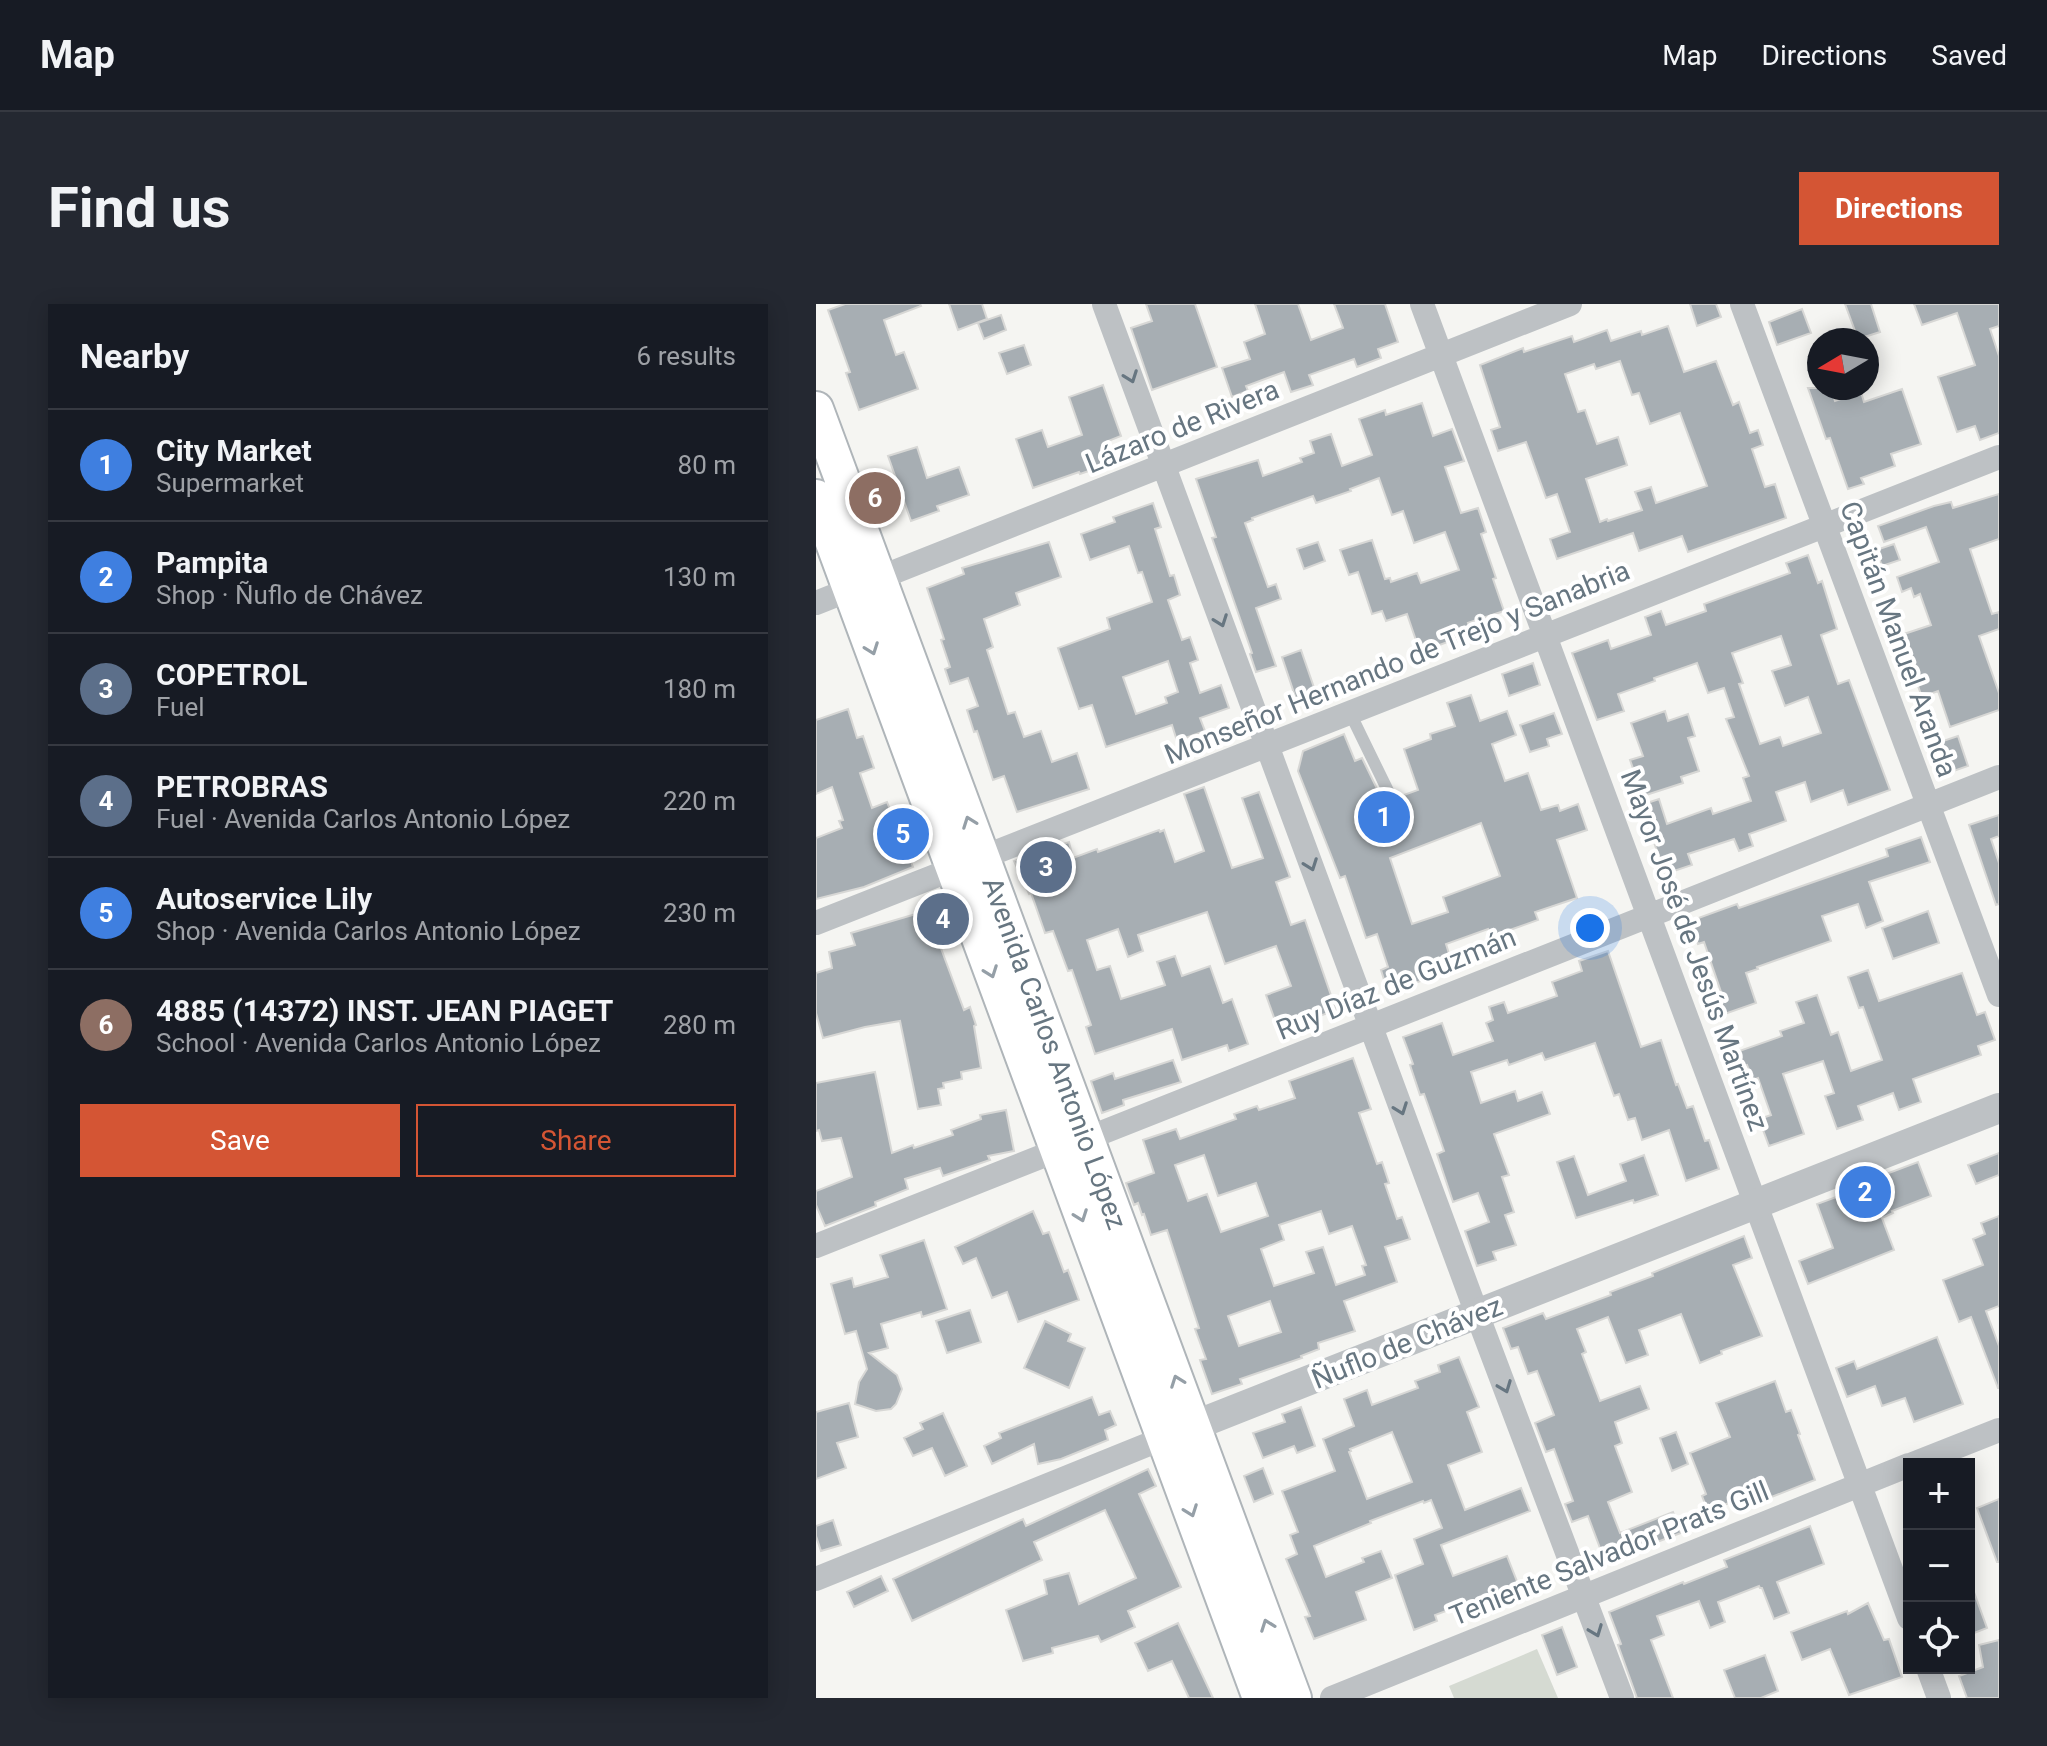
<!DOCTYPE html>
<meta charset="utf-8">
<style>
:root{--surface:#171b24;--page:#242831;--text:#f1f3f6;--muted:#9ea1a6;--line:#363941;--accent:#d45534}
body{margin:0;font-family:Roboto,sans-serif;background:var(--page);color:var(--text)}
.controls{position:absolute;right:24px;bottom:24px;display:grid;overflow:hidden;border-radius:0px;box-shadow:0 4px 20px #0003}
.controls button{width:72px;height:72px;display:grid;place-items:center;padding:0;border:0;border-bottom:2px solid var(--line);background:var(--surface);color:var(--text);font:40px sans-serif}
.compass{position:absolute;left:991px;top:24px;width:72px;height:72px;border-radius:50%;background:var(--surface);box-shadow:0 4px 20px #0003;rotate:260deg}
.you{position:absolute;left:774px;top:624px;width:28px;height:28px;margin:-20px;border:6px solid #fff;border-radius:50%;background:#1a73e8;box-shadow:0 0 0 12px #1a73e833}
.badge{display:grid;place-items:center;width:52px;height:52px;border-radius:50%;background:var(--accent);color:#fff;font-size:26px;font-weight:700}
.pin{position:absolute;translate:-50% -50%;border:4px solid #fff;box-shadow:0 2px 8px #0006}
.list{margin:0;padding:0;list-style:none}
h2{display:flex;justify-content:space-between;align-items:center;height:104px;margin:0;padding:0 32px;font-size:34px}
h2 small{font-size:26px;font-weight:400;color:var(--muted)}
.list li{display:grid;grid-template-columns:52px 1fr auto;gap:24px;align-items:center;box-sizing:border-box;height:112px;padding:0 32px;border-top:2px solid var(--line)}
.list b{display:block;font-size:30px;white-space:nowrap}
.list p{margin:0;font-size:26px;white-space:nowrap;color:var(--muted)}
.list em{font-size:26px;font-style:normal;color:var(--muted)}
.actions{display:flex;gap:16px;padding:24px 32px}
.actions a{flex:1;padding:18px 0;border:2px solid var(--accent);border-radius:0px;text-align:center;font-size:28px;color:var(--accent)}
.actions .main{background:var(--accent);color:#fff}
.icon{flex:none;width:44px;height:44px;fill:none;stroke:currentColor;stroke-width:2;stroke-linecap:round;stroke-linejoin:round}
.map{position:relative;flex:none;width:1183px;height:1394px;overflow:hidden;border-radius:0px}
header{display:flex;align-items:center;gap:48px;box-sizing:border-box;height:112px;padding:0 40px;background:var(--surface);border-bottom:2px solid var(--line)}
header strong{font-size:38px}
nav{display:flex;gap:44px;margin-inline-start:auto;font-size:28px}
.intro{display:flex;align-items:center;justify-content:space-between;box-sizing:border-box;height:192px;padding:0 48px}
h1{margin:0;font-size:56px}
.button{padding:20px 36px;border-radius:0px;background:var(--accent);color:#fff;font-size:28px;font-weight:700}
main{display:flex;gap:48px;padding:0 48px}
aside{flex:1;background:var(--surface);border-radius:0px;box-shadow:0 4px 20px #0003}
.map>svg:first-child{display:block}
</style>
<header>
<strong>Map</strong>
<nav><a>Map</a><a>Directions</a><a>Saved</a></nav>
</header>
<div class="intro"><h1>Find us</h1><a class="button">Directions</a></div>
<main>
<aside>
<h2>Nearby<small>6 results</small></h2>
<ul class="list">
<li><span class="badge" style="background:#3f7fe0">1</span><div><b>City Market</b><p>Supermarket</p></div><em>80 m</em></li>
<li><span class="badge" style="background:#3f7fe0">2</span><div><b>Pampita</b><p>Shop · Ñuflo de Chávez</p></div><em>130 m</em></li>
<li><span class="badge" style="background:#5c6f8a">3</span><div><b>COPETROL</b><p>Fuel</p></div><em>180 m</em></li>
<li><span class="badge" style="background:#5c6f8a">4</span><div><b>PETROBRAS</b><p>Fuel · Avenida Carlos Antonio López</p></div><em>220 m</em></li>
<li><span class="badge" style="background:#3f7fe0">5</span><div><b>Autoservice Lily</b><p>Shop · Avenida Carlos Antonio López</p></div><em>230 m</em></li>
<li><span class="badge" style="background:#8d6e63">6</span><div><b>4885 (14372) INST. JEAN PIAGET</b><p>School · Avenida Carlos Antonio López</p></div><em>280 m</em></li>
</ul>
<div class="actions"><a class="main">Save</a><a>Share</a></div>
</aside>
<div class="map">
<svg width="1183" height="1394" viewBox="0 0 1183 1394">
<rect width="100%" height="100%" fill="#f5f5f2"/>
<path fill="#d5dad2" d="M721,1345L742,1394H638L633,1382Z"/>
<path fill="#a7aeb3" stroke="#d7d7d5" stroke-width="2" fill-rule="evenodd" d="M29,0H104L105,2L68,16L80,51L88,48L102,85L43,106L30,69L34,68L12,6Z
M133,0H166L171,15L142,26Z
M330,0H379L401,63L336,86L315,24L336,17Z
M439,0H482L495,36L527,24L518,0H569L582,38L562,45L565,54L541,63L538,55L493,71L497,81L475,88L468,68L430,82L432,87L416,93L406,64L434,55L428,38L449,30Z
M874,0H900L905,13L881,22Z
M1029,0H1055L1064,28L1042,35Z
M1098,0H1183V22L1174,25L1183,52V129L1164,136L1159,122L1141,128L1122,73L1159,61L1141,9L1106,21Z
M986,5L995,29L961,41L953,18Z
M185,11L190,26L168,35L162,19Z
M852,22L868,68L900,57L917,101L923,98L934,129L942,126L947,141L936,145L949,183L959,180L970,214L872,248L866,232L823,247L817,229L741,255L734,235L754,228L741,190L730,194L710,138L682,147L675,126L684,123L664,61L707,44L708,48L756,32L758,38L791,26L795,37L825,27L826,31ZM804,57L816,91L823,89L834,120L864,109L891,182L840,199L835,183L819,188L826,206L792,217L791,215L784,218L770,175L811,161L802,133L781,140L769,106L762,108L749,70L778,60L780,65Z
M208,41L215,61L191,70L183,49Z
M287,81L305,132L292,137L299,158L264,170L263,168L217,184L200,135L226,126L232,143L266,131L253,93Z
M992,84H1015L1019,97L1045,88L1048,98L1086,85L1105,140L1075,150L1079,162L1045,174L1048,180L1032,185L1014,134L1010,135Z
M606,99L617,132L636,125L648,157L629,163L645,209L662,204L670,228L665,230L680,274L677,275L688,307L652,319L657,333L638,340L637,336L604,348L591,310L570,317L566,307L556,310L542,268L533,271L524,246L556,236L569,275L574,274L575,278L601,269L605,279L643,266L629,228L598,239L587,207L576,211L563,174L534,185L535,187L500,199L497,192L436,214L437,216L429,219L452,283L460,280L465,295L440,304L460,362L440,368L434,350L436,349L396,234L400,233L380,175L442,156L447,172L486,158L484,154L498,149L494,137L515,130L526,162L556,151L543,115L569,106L570,111Z
M101,143L111,174L143,163L153,191L121,202L123,207L95,217L72,152Z
M1183,190V235L1154,245L1176,310L1183,308V325L1163,332L1183,389V406L1134,423L1122,387L1106,393L1099,374L1103,373L1088,330L1115,321L1104,290L1098,293L1095,284L1086,288L1081,273L1123,258L1110,223L1068,238L1062,222L1118,202L1135,198L1137,204Z
M337,199L345,223L339,225L354,272L358,271L364,291L352,296L366,336L374,333L382,356L374,359L384,389L405,381L413,404L384,414L389,427L361,437L356,421L290,443L276,401L263,405L242,344L294,325L291,314L336,298L326,268L322,269L313,242L274,256L265,230L299,218L297,213ZM352,357L362,388L349,393L351,399L320,410L307,373Z
M233,238L245,273L200,289L204,301L168,315L177,343L171,346L192,410L199,408L208,433L225,427L236,458L261,449L273,485L201,508L188,472L177,476L161,427L158,428L151,406L162,402L152,374L134,380L129,365L134,363L125,336L128,335L111,284L148,270L146,264Z
M502,238L509,257L488,265L481,245Z
M1078,240L1084,256L1066,262L1060,246Z
M992,251L1002,279L1006,277L1021,325L1005,331L1022,380L1033,376L1074,486L1032,501L1027,486L995,498L989,478L960,488L970,517L933,530L937,542L923,547L918,535L872,550L876,561L849,570L825,501L843,495L851,520L895,504L897,510L935,497L927,474L933,472L910,415L918,413L908,384L892,389L881,359L838,374L839,377L802,390L808,407L781,416L756,349L792,336L795,345L835,331L829,313L845,307L850,321L890,307L888,300L974,269L970,259ZM965,332L975,361L956,367L969,402L992,393L1005,429L967,442L964,433L944,440L923,380L927,379L916,349Z
M485,346L502,395L482,401L466,353Z
M717,359L724,381L693,392L686,370Z
M655,391L664,417L691,407L700,431L676,440L689,477L712,469L725,506L742,501L744,507L762,500L771,526L741,536L761,594L719,608L722,616L694,626L696,633L677,639L672,625L630,640L635,656L610,664L614,674L572,688L565,666L572,663L561,630L550,634L529,572L524,574L482,467L487,447L528,430L539,457L546,454L568,499H577L582,493L602,486L588,445L615,435L614,430L639,422L631,399ZM665,519L684,572L627,593L632,608L596,620L574,554Z
M32,405L41,434L47,432L58,464L44,469L56,504L71,498L97,563L48,583L0,595V534L26,524L23,517L27,516L16,483L0,490V416Z
M849,407L852,417L872,410L879,432L872,434L883,467L865,473L867,479L827,492L814,456L827,452L815,419Z
M738,409L746,430L731,435L733,442L714,448L704,421Z
M1142,432L1152,462L1126,471L1115,441Z
M388,483L416,564L447,554L426,494L443,488L474,573L460,578L475,621L489,616L520,706L490,717L489,712L461,722L450,691L475,682L460,642L409,660L391,608L322,631L327,647L312,653L302,625L271,636L281,666L294,662L305,695L349,681L341,658L359,652L366,672L394,662L407,699L416,695L432,740L413,747L411,741L366,756L356,725L279,750L270,723L275,721L256,666L252,667L237,627L229,629L215,589L213,590L198,557L253,538L257,554L281,545L282,548L343,526L344,528L348,526L359,558L388,547L368,490Z
M1183,511V532L1175,535L1183,559V600L1180,601L1153,521Z
M1105,533L1114,558L1053,578L1067,617L1050,624L1042,600L1006,612L1015,637L941,663L942,665L930,669L940,699L900,713L892,693L905,688L888,638L882,640L874,617L921,600L923,604L1072,552L1070,545Z
M117,605L127,638L123,639L148,706L154,703L160,721L158,722L165,764L145,768L146,775L127,779L128,784L122,785L125,801L102,805L84,717L49,723L7,734L0,709V669L16,664L13,648L39,641L35,629Z
M1112,607L1123,639L1077,655L1066,624Z
M792,647L825,743L845,736L860,781L862,780L871,804L877,802L889,837L893,836L903,865L870,877L853,826L826,836L819,814L812,816L803,790L798,792L779,739L729,756L726,749L693,761L691,756L655,768L665,799L699,787L702,797L726,788L734,810L678,830L693,871L686,873L698,908L689,911L700,941L677,948L680,956L661,962L649,927L673,918L662,889L637,898L621,850L628,847L608,790L604,791L594,761L597,760L587,733L626,719L637,751L677,737L670,719L677,716L673,703L688,698L692,709L741,692L736,678L766,667L763,657Z
M1052,666L1063,697L1146,669L1161,711L1169,708L1179,736L1162,742L1165,751L1097,775L1105,798L1083,806L1077,789L1042,802L1047,816L1021,825L1009,792L1018,789L1007,757L967,770L988,830L953,842L943,815L955,811L942,774L937,776L931,761L914,767L909,752L966,732L964,727L988,719L980,698L1001,691L1015,731L1022,728L1035,767L1066,756L1047,703L1043,704L1032,673Z
M537,754L555,805L543,809L561,860L566,858L573,879L569,880L581,915L586,913L594,935L569,943L581,978L528,997L539,1027L502,1039L503,1045L485,1052L486,1054L424,1075L426,1080L396,1090L384,1056L390,1055L379,1025L383,1024L351,926L335,931L328,910L326,911L322,899L318,901L310,879L338,869L327,836L360,825L364,835L420,815L418,810L441,802L443,806L479,794L473,777ZM388,851L402,892L440,879L452,912L405,928L391,890L372,897L359,861ZM505,907L513,930L536,922L550,961L546,962L549,971L520,981L507,943L490,948L498,969L458,982L445,945L468,936L463,921ZM454,997L465,1028L423,1042L412,1012Z
M357,756L365,778L307,796L308,801L286,809L275,777L297,769L299,775Z
M59,768L76,849L97,841L98,844L137,831L135,826L165,815L164,811L190,806L198,847L172,852L174,856L127,872L124,864L89,875L92,885L59,898L60,902L9,922L0,901V887L36,873L25,834L6,837L3,826L0,827V779Z
M1183,849V871L1160,880L1152,861Z
M828,851L842,891L818,899L817,896L760,914L741,858L758,852L772,891L810,877L804,860Z
M1102,858L1115,892L1076,907L1077,909L1066,914L1078,946L992,980L983,957L1017,944L1001,900L1072,874L1070,870Z
M217,907L227,930L233,928L248,968L252,966L263,996L202,1018L191,988L176,994L160,954L147,960L139,943Z
M1183,912V1002L1170,1007L1183,1042V1084H1182L1155,1013L1143,1018L1127,976L1167,961L1157,935L1169,930L1165,919Z
M928,932L936,954L917,961L946,1032L905,1047L906,1050L884,1059L865,1010L823,1026L832,1051L810,1059L792,1013L761,1025L770,1048L766,1050L784,1097L824,1082L833,1105L799,1118L806,1139L799,1142L816,1188L792,1198L804,1229L857,1208L865,1229L812,1249L813,1251L790,1260L772,1212L756,1218L749,1200L757,1197L738,1145L730,1148L719,1119L738,1111L721,1067L712,1070L702,1043L695,1045L687,1024L727,1009L730,1015L795,991L794,988L837,972L836,969Z
M108,936L131,1005L106,1013L105,1008L65,1020L72,1044L53,1049L81,1071L86,1085L80,1100L75,1105L60,1107L39,1100L43,1078L51,1065L40,1027L29,1030L15,980L36,974L38,983L72,973L64,951Z
M154,1006L165,1038L131,1049L120,1017Z
M229,1017L255,1030L252,1037L269,1044L253,1084L208,1064Z
M1121,1033L1147,1100L1098,1118L1089,1094L1066,1102L1059,1082L1031,1093L1020,1064L1038,1057L1041,1065Z
M643,1053L663,1103L651,1108L666,1148L632,1161L649,1206L705,1184L714,1207L625,1241L637,1272L691,1252L702,1280L619,1311L621,1317L598,1326L579,1271L607,1260L598,1235L626,1224L615,1196L608,1199L607,1197L554,1217L555,1219L498,1242L510,1273L548,1258L546,1254L565,1247L576,1274L540,1288L550,1316L498,1335L489,1313L494,1312L470,1255L481,1250L474,1231L482,1228L466,1187L519,1167L507,1135L538,1122L528,1095L551,1086L556,1101L602,1084L599,1077L624,1068L622,1061ZM576,1128L596,1178L551,1195L533,1148L535,1147L534,1145Z
M959,1077L970,1108L975,1106L984,1130L982,1131L999,1176L930,1203L926,1194L892,1207L886,1192L890,1190L874,1149L914,1133L900,1099Z
M276,1093L283,1111L294,1107L300,1121L289,1126L292,1136L245,1155L222,1160L218,1140L176,1160L168,1142L185,1134L183,1129Z
M33,1099L42,1133L21,1139L30,1164L0,1175V1108Z
M485,1103L499,1142L481,1149L478,1142L447,1154L437,1129L469,1118L466,1110Z
M127,1109L151,1162L129,1172L116,1144L97,1152L88,1134L107,1125L104,1119Z
M860,1128L872,1160L856,1167L844,1134Z
M447,1164L457,1190L438,1198L428,1172Z
M332,1165L340,1182L323,1190L365,1283L312,1307L319,1323L285,1338L282,1332L236,1344L237,1349L207,1357L190,1306L231,1290L228,1276L253,1269L263,1300L320,1274L289,1206L218,1238L226,1256L96,1317L77,1275L207,1215L210,1222Z
M1183,1195V1258H1181L1161,1204Z
M17,1216L25,1241L5,1247L0,1232V1222Z
M994,1222L1008,1260L961,1278L973,1309L958,1315L946,1284H944L943,1282L902,1298L909,1318L894,1324L883,1297L841,1312L848,1331L835,1336L857,1394H821L802,1341L805,1340L793,1308L867,1278L868,1280L911,1263L908,1256Z
M65,1272L72,1287L38,1303L31,1288Z
M1153,1280H1155L1171,1324L1153,1331Z
M1052,1299L1068,1336L1073,1335L1086,1373L1033,1391L1014,1345L986,1356L975,1328L1031,1307L1032,1310Z
M362,1319L397,1394H373L356,1357L332,1367L319,1339Z
M746,1323L761,1363L741,1371L726,1331Z
M1183,1336V1394H1151L1143,1372L1167,1363L1163,1341Z
M949,1351L962,1387L945,1394H919L908,1366Z"/>
<g fill="none" stroke-linecap="round" stroke-linejoin="round">
<defs>
<path id="secondary" d="M0,105L478,1394
M0,193L444,1394"/>
</defs>
<use href="#secondary" stroke="#afb5b9" stroke-width="38"/>
<path stroke="#bdc1c4" stroke-width="12" d="M534,409L574,491"/>
<path stroke="#bdc1c4" stroke-width="24" d="M288,0L661,1010L806,1394
M606,0L1093,1314
M926,0L1183,691
M0,299L754,0
M0,619L1183,153
M0,942L1183,473
M1097,1160L1183,1126
M0,1275L348,1134
M1112,1364L1123,1394
M516,1394L1093,1161"/>
<path stroke="#bdc1c4" stroke-width="30" d="M357,1130L1183,804"/>
<use href="#secondary" stroke="#fff" stroke-width="34"/>
</g>
<defs><path id="oneway-chevron" d="M-2-3.5L2.5 0L-2 3.5" fill="none" stroke-width="1.6" stroke-linecap="round" stroke-linejoin="round" transform="scale(2)"/></defs>
<g stroke="#677681">
<use href="#oneway-chevron" transform="translate(315 73) rotate(70)"/>
<use href="#oneway-chevron" transform="translate(405 317) rotate(70)"/>
<use href="#oneway-chevron" transform="translate(495 561) rotate(70)"/>
<use href="#oneway-chevron" transform="translate(585 805) rotate(70)"/>
<use href="#oneway-chevron" transform="translate(689 1083) rotate(69)"/>
<use href="#oneway-chevron" transform="translate(780 1327) rotate(69)"/>
</g>
<g stroke="#959fa7">
<use href="#oneway-chevron" transform="translate(56 345) rotate(70)"/>
<use href="#oneway-chevron" transform="translate(153 518) rotate(-110)"/>
<use href="#oneway-chevron" transform="translate(175 668) rotate(70)"/>
<use href="#oneway-chevron" transform="translate(265 912) rotate(70)"/>
<use href="#oneway-chevron" transform="translate(361 1077) rotate(-110)"/>
<use href="#oneway-chevron" transform="translate(375 1207) rotate(70)"/>
<use href="#oneway-chevron" transform="translate(451 1321) rotate(-110)"/>
</g>
<g text-anchor="middle" stroke-width="8" stroke-linejoin="round" paint-order="stroke">
<g font-size="28" fill="#677681" stroke="#fff">
<text transform="translate(366 122) rotate(-22)" y="10">Lázaro de Rivera</text>
<text transform="translate(1083 335) rotate(70)" y="10">Capitán Manuel Aranda</text>
<text transform="translate(581 358) rotate(-22)" y="10">Monseñor Hernando de Trejo y Sanabria</text>
<text transform="translate(879 646) rotate(70)" y="10">Mayor José de Jesús Martínez</text>
<text transform="translate(580 679) rotate(-22)" y="10">Ruy Díaz de Guzmán</text>
<text transform="translate(239 749) rotate(70)" y="10">Avenida Carlos Antonio López</text>
<text transform="translate(591 1038) rotate(-22)" y="10">Ñuflo de Chávez</text>
<text transform="translate(793 1249) rotate(-22)" y="10">Teniente Salvador Prats Gill</text>
</g>
</g>
</svg>
<div class="controls">
<button>+</button>
<button>−</button>
<button><svg class="icon" aria-label="locate" viewBox="0 0 24 24"><circle cx="12" cy="12" r="6"/><path d="M12 2v4M12 18v4M2 12h4M18 12h4"/></svg></button>
</div>
<svg class="compass" viewBox="-18 -18 36 36"><path d="M0-13l5 13h-10z" fill="#e53935"/><path d="M0 13l5-13h-10z" fill="#9ea1a6"/></svg>
<div class="you"></div>
<div class="pin badge" style="left:568px;top:513px;background:#3f7fe0">1</div>
<div class="pin badge" style="left:1049px;top:888px;background:#3f7fe0">2</div>
<div class="pin badge" style="left:230px;top:563px;background:#5c6f8a">3</div>
<div class="pin badge" style="left:127px;top:615px;background:#5c6f8a">4</div>
<div class="pin badge" style="left:87px;top:530px;background:#3f7fe0">5</div>
<div class="pin badge" style="left:59px;top:194px;background:#8d6e63">6</div>
</div>
</main>
